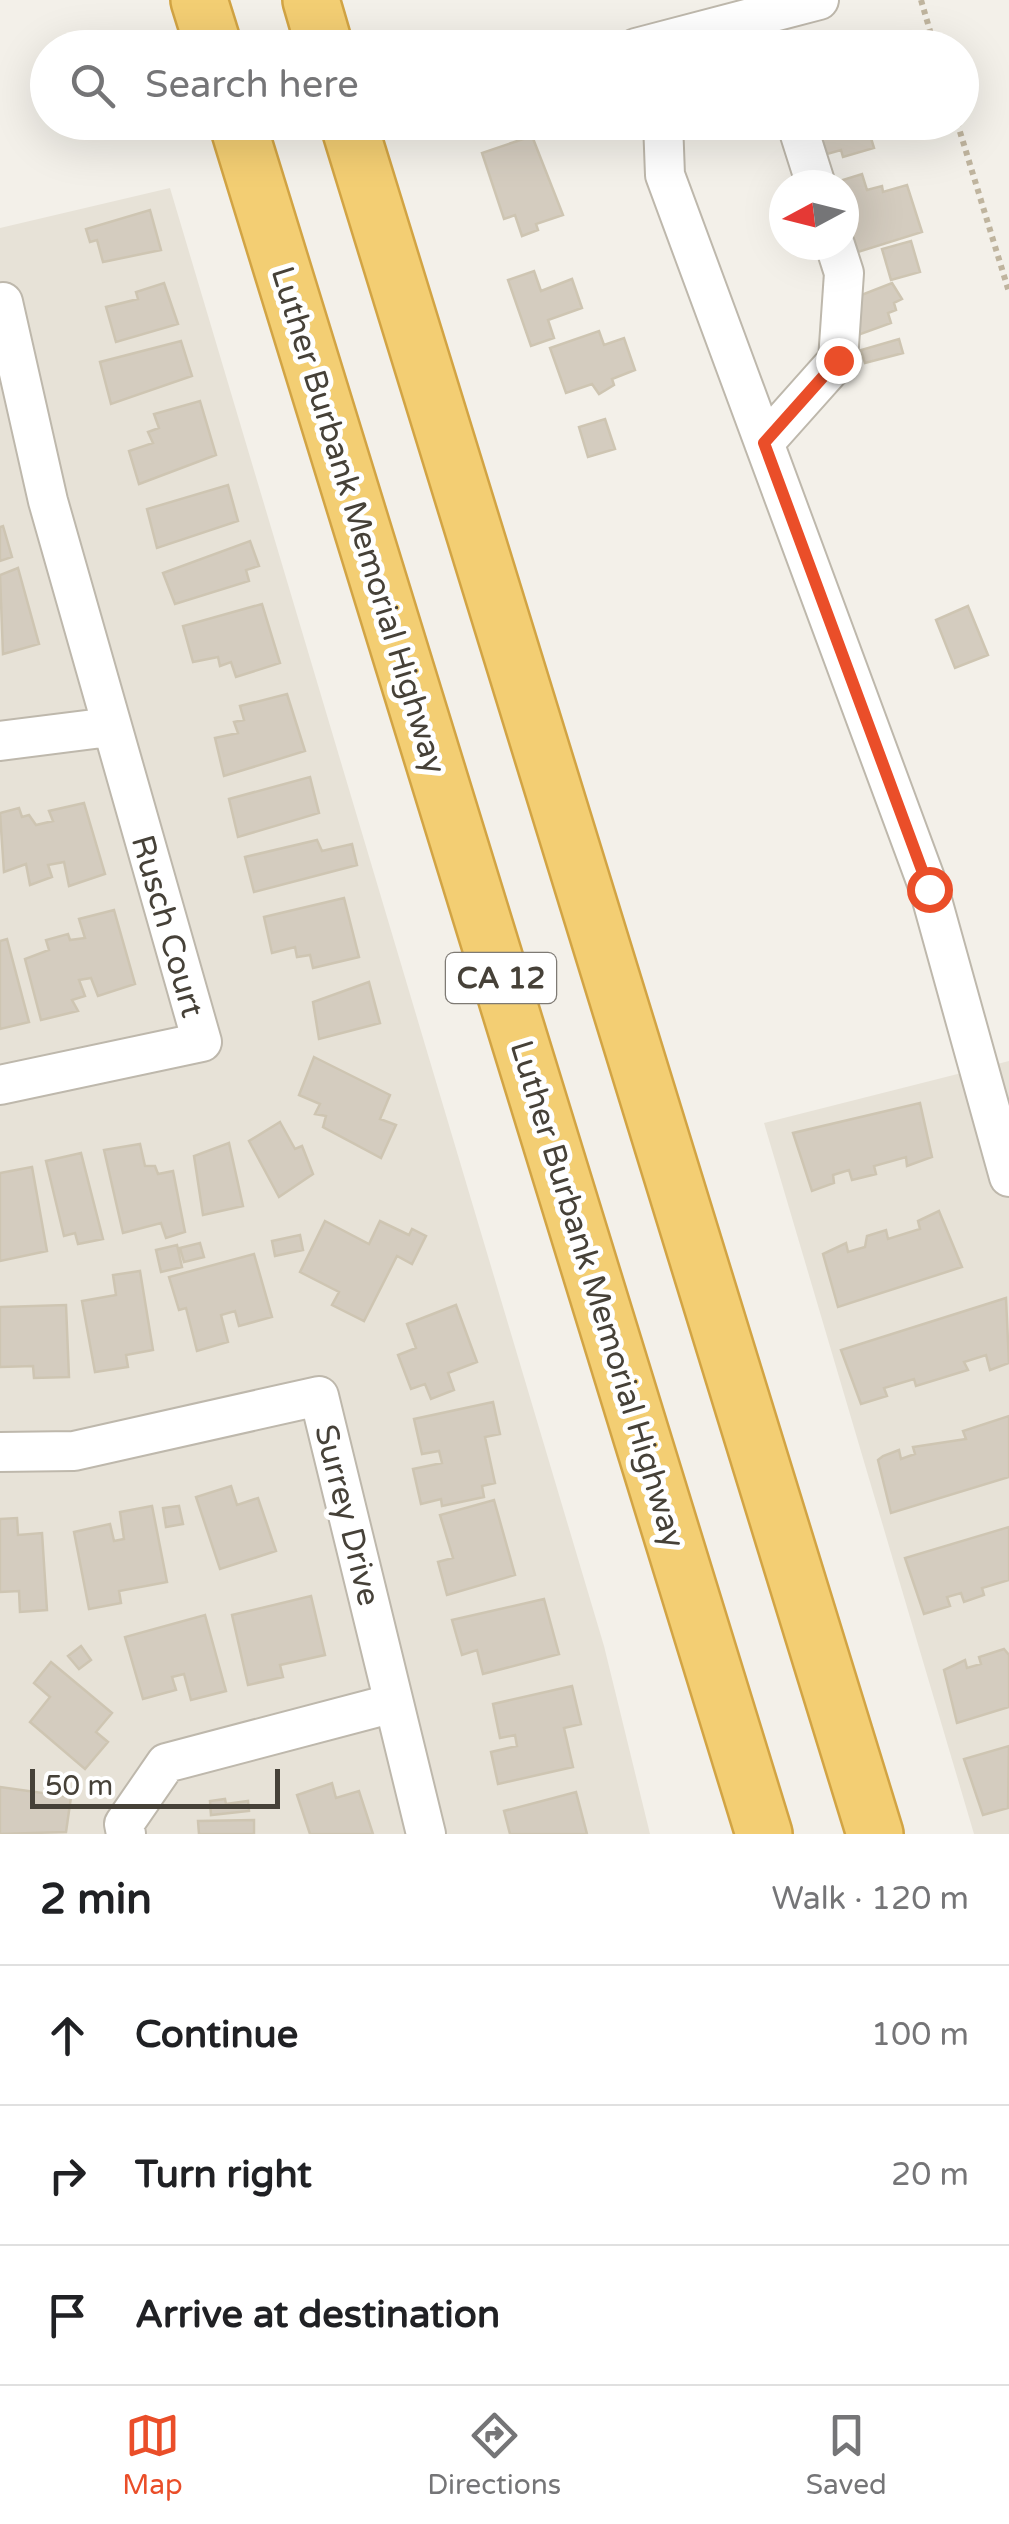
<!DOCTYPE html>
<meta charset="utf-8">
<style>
:root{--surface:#fff;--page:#f6f6f6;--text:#202124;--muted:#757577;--line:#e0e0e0;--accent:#ea4e29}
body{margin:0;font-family:"Varela Round",sans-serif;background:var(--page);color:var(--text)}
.compass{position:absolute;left:769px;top:170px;width:90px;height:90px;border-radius:50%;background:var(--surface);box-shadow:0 10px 40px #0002;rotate:263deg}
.scale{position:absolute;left:30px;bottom:25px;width:250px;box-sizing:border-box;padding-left:10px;border:5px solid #464138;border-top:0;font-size:28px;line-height:35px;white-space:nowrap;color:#464138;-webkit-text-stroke:8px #fff;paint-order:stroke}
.stop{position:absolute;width:30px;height:30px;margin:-22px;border:8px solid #ea4e29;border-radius:50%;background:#fff}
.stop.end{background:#ea4e29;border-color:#fff;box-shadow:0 2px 10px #0008}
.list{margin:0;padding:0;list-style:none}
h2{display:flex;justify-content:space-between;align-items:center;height:130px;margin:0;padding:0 40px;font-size:42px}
h2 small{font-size:32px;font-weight:400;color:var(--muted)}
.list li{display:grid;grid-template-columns:65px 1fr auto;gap:30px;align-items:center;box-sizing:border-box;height:140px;padding:0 40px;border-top:2px solid var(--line)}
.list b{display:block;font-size:38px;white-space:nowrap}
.list em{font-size:32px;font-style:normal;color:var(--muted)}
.icon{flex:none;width:55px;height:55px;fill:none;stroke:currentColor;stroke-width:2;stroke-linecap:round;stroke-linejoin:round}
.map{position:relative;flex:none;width:1009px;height:1834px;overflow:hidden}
.search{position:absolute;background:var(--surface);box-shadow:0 10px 40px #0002;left:30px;right:30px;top:30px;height:110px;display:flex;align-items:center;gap:25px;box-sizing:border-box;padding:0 35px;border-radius:55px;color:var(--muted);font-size:38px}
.sheet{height:550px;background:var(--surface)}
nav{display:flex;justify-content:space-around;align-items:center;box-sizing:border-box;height:140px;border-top:2px solid var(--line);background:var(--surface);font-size:28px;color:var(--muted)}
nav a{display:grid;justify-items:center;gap:5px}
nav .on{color:var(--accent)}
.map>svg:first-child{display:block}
</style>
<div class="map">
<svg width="1009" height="1834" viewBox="0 0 1009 1834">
<rect width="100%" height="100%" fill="#f3f0e9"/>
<path fill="#e7e2d7" d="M170,188L604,1646L650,1834H0V228Z
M1009,1061V1834H974L764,1123Z"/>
<path fill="#d4ccbf" stroke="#cec5b2" stroke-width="2.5" d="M817,122H866L874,148L843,157L841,150L827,154Z
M532,136L563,215L536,224L538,230L522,236L515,215L504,219L482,153Z
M862,174L867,190L882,186L883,192L907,185L922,232L858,252L844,207V185L836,182Z
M150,210L161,250L103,262L97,240L90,242L86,229Z
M911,241L920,272L891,280L882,249Z
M534,271L541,291L572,279L582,308L548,320L554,338L531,346L508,280Z
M164,283L178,324L116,342L106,307L138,299L136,292Z
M892,283L902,299L894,303L896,310L888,313L891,323L858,335L846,301Z
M599,331L604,345L624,338L635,370L612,379L614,385L599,394L592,384L566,393L550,348Z
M899,339L903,353L865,363L861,350Z
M181,341L192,376L111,404L100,362Z
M200,401L216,455L139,484L129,451L153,443L148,432L159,428L154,414Z
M605,419L615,449L588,457L579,427Z
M228,485L238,521L157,548L147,509Z
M3,526L12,557L0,561V527Z
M250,541L259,566L246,570L249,581L175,604L163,573Z
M18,568L39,644L3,654L0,575Z
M262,604L280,663L236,677L231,662L220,666L218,657L193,662L183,626Z
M968,606L988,655L955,668L936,620Z
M287,694L305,751L224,776L215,738L238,733L234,722L244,720L240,706Z
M310,777L319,813L238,837L229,799Z
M84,803L105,874L69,886L64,862L48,865L52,877L30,885L26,864L4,872L0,813L19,808L22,817L29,815L36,825L53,821L49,811Z
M317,840L322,851L352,844L357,865L254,892L245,857Z
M344,898L359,957L313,968L310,955L297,957L295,947L272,953L264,917Z
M114,910L135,984L98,996L91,978L79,980L85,996L72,1000L78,1011L41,1020L25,959L49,950L46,940L68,934L70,940L85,938L79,919Z
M7,939L29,1022L0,1029V941Z
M369,982L380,1023L319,1039L313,1002Z
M314,1057L390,1095L380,1119L396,1125L381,1158L323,1127L326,1116L315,1114L320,1104L299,1095Z
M920,1103L932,1157L907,1166L906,1157L874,1166L876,1174L852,1180L849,1170L833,1175L834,1183L812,1191L793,1133Z
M280,1122L295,1149L302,1146L313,1174L279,1197L249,1141Z
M229,1143L243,1206L203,1215L194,1156Z
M140,1144L145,1166H155L158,1174L173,1171L185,1232L166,1238L161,1223L123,1233L104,1150Z
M81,1153L103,1239L78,1244L75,1233L64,1236L46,1161Z
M32,1167L47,1251L0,1261V1173Z
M939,1211L962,1267L838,1307L823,1254L846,1243L848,1252L865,1247L867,1236L886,1230L888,1239L920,1229L918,1221Z
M325,1221L369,1244L380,1221L409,1235L412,1229L426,1236L412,1264L397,1256L364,1321L332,1305L339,1292L300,1272Z
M300,1235L303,1250L275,1256L272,1241Z
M200,1243L204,1257L184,1262L180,1248Z
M177,1245L182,1267L161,1272L156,1250Z
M254,1254L272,1317L239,1326L235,1311L221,1315L228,1342L197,1351L186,1308L179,1310L169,1277Z
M140,1271L153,1350L126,1355L128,1367L95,1372L82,1301L116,1295L113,1275Z
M1006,1298L1009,1363L990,1370L986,1355L964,1362L968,1370L916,1386L914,1379L884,1388L887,1396L861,1404L841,1350Z
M66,1305L69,1377L34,1378L33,1366L0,1367V1307Z
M456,1305L477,1362L448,1373L454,1390L431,1399L425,1384L411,1389L398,1355L416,1348L407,1324Z
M493,1402L500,1434L485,1437L495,1483L482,1486L484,1497L442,1506L441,1499L421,1504L413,1469L442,1463L439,1451L422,1454L414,1419Z
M1009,1416V1477L891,1513L878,1460L883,1456L899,1450L901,1459L915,1454L913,1447L966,1439L963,1431Z
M231,1486L237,1505L258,1498L276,1551L220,1569L196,1497Z
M494,1500L515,1575L447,1595L438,1562L453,1558L440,1515Z
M152,1506L167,1582L119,1591L121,1603L89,1609L74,1532L110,1524L114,1541L124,1539L120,1512Z
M179,1506L183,1524L166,1527L163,1508Z
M17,1518L18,1535L42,1533L47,1610L20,1612L19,1591L0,1592V1519Z
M1009,1527V1580L982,1588L984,1595L964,1602L961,1593L947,1597L950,1606L924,1614L905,1558Z
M311,1596L325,1655L280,1665L283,1677L248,1685L232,1615Z
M544,1599L559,1654L483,1674L477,1650L462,1655L452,1620Z
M205,1615L226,1691L191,1700L184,1674L172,1677L176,1690L143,1699L125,1637Z
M81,1646L91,1660L79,1669L68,1656Z
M1004,1649L1009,1655V1707L957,1723L944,1670L965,1660L967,1668L981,1664L979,1657Z
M51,1662L112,1713L96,1732L108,1742L85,1769L30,1722L50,1697L34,1683Z
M572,1686L581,1724L564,1728L573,1767L498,1784L491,1752L517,1746L515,1735L500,1738L493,1704Z
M1009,1746L1008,1808L983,1815L964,1759Z
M332,1783L336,1798L359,1791L373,1834H310L297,1795Z
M0,1787L71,1797L66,1832L0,1834Z
M576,1792L587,1834H510L504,1811Z
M225,1799L226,1804L248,1801L249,1811L211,1815L210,1801Z
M254,1820V1834H199L198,1821Z"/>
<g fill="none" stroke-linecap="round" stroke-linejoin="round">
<defs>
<path id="minor" d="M636,48L819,0
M663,122L665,175L929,889L1009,1177
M796,122L816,185
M764,443L838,360L844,273L835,245
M0,741L110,727
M0,1085L202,1042L48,501L3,302
M0,1452L74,1451L319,1396L426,1834
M126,1834L124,1824L166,1763L394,1703"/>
<path id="highway" d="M199,0L214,48
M311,0L325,48
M237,122L764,1834
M348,122L875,1834"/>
</defs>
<use href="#minor" stroke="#beb8ac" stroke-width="42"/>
<use href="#highway" stroke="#d2a444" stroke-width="60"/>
<path stroke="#bfb49e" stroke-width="6" stroke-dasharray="5 5" stroke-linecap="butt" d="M921,0L935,48
M957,122L1009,292"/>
<use href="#minor" stroke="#fff" stroke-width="38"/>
<use href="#highway" stroke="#f3ce73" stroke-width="55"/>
</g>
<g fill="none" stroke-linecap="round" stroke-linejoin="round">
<path stroke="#ea4e29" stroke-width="12" d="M838,360L764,443L929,889"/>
</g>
<g text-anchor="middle" stroke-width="10" stroke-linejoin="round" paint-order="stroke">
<rect fill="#fff" stroke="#7e7a74" stroke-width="2.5" x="446" y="953" width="110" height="50" rx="8"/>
<g font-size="30" font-weight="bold" fill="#464138">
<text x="501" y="988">CA 12</text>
</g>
<g font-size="32" fill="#464138" stroke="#fff">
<text transform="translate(359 520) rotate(73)" y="11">Luther Burbank Memorial Highway</text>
<text transform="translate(168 926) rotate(74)" y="11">Rusch Court</text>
<text transform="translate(598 1294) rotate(73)" y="11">Luther Burbank Memorial Highway</text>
<text transform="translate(348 1515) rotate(76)" y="11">Surrey Drive</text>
</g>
</g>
</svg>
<svg class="compass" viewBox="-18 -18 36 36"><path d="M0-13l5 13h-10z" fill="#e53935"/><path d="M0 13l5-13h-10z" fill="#757577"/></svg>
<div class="scale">50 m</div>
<div class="stop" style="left:929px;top:889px"></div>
<div class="stop end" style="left:838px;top:360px"></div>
<div class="search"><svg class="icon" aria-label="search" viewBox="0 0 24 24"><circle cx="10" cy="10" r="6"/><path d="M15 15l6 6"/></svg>Search here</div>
</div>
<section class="sheet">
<h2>2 min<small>Walk · 120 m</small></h2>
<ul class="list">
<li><svg class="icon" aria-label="ahead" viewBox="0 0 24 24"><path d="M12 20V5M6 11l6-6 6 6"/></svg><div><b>Continue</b></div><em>100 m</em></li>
<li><svg class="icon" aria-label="right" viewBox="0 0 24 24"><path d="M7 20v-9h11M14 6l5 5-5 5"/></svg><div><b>Turn right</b></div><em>20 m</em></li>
<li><svg class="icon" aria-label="arrive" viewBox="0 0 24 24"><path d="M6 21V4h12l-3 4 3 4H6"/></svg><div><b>Arrive at destination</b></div></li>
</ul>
</section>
<nav>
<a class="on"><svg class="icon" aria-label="map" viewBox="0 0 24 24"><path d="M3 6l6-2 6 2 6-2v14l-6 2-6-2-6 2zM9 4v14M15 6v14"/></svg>Map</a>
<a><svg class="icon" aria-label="directions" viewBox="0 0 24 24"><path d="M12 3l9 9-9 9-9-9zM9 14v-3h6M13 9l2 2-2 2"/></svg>Directions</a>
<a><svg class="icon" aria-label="saved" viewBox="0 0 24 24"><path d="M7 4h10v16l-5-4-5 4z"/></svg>Saved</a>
</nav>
